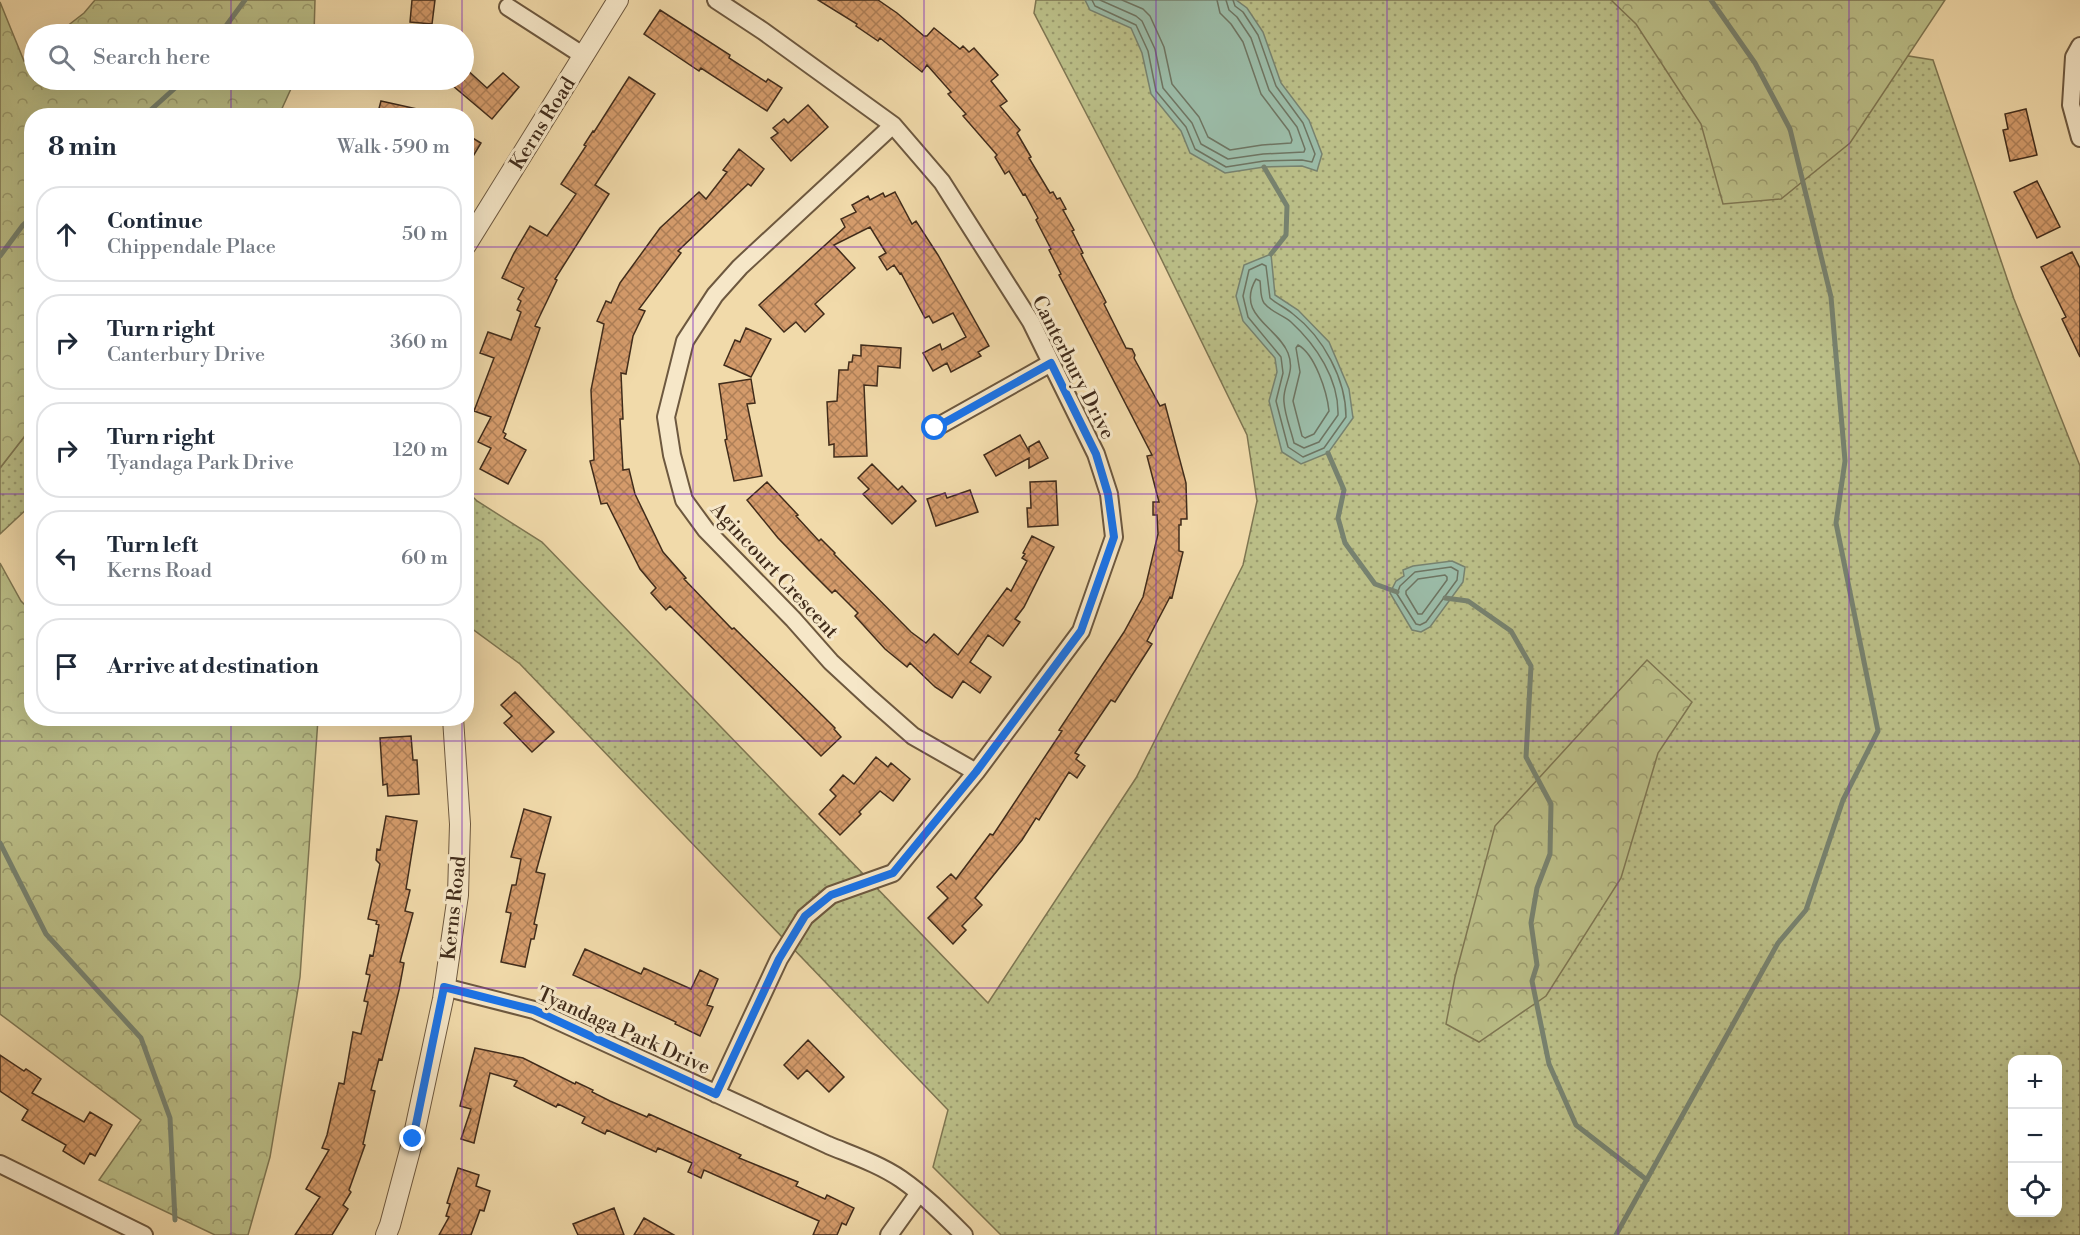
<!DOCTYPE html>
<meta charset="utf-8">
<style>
:root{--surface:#fff;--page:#f6f6f7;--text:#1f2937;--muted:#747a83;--line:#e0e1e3}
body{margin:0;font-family:"Libre Bodoni",serif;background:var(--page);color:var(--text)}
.controls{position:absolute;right:18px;bottom:18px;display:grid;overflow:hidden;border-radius:12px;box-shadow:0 6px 24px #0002}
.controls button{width:54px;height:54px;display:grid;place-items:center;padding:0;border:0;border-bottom:2px solid var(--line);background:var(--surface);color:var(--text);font:30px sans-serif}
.stop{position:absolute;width:18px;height:18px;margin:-14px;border:4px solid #1a73e8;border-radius:50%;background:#fff}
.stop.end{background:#1a73e8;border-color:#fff;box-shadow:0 2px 6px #0008}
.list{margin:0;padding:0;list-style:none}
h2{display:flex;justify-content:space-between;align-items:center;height:78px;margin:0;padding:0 24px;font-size:26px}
h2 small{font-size:20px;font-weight:400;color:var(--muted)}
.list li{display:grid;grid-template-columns:39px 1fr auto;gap:18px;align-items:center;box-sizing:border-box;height:96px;margin:0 12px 12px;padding:0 12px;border:2px solid var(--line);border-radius:24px}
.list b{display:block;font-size:22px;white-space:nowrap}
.list p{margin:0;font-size:20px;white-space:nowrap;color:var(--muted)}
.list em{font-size:20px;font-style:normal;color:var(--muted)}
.icon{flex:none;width:33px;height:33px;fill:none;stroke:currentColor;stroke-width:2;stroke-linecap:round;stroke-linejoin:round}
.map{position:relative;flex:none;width:2080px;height:1235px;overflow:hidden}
.search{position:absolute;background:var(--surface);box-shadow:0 6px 24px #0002;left:24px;top:24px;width:450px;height:66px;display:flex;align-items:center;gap:15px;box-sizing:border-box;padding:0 21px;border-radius:33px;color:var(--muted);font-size:22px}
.panel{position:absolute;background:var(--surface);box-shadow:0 6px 24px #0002;left:24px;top:108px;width:450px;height:618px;border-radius:24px}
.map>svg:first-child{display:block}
</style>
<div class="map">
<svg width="2080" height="1235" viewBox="0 0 2080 1235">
<defs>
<pattern id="grass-dots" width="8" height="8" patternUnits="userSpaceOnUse" patternTransform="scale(1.5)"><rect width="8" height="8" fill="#bbbf88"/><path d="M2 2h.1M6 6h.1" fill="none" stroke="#9a9b6e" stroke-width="1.8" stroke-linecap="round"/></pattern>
<pattern id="forest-crowns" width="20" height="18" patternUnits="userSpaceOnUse" patternTransform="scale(1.5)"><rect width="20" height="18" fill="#bbbf88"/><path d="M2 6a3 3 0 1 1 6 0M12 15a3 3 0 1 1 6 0" fill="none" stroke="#9a9b6e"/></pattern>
<pattern id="building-cross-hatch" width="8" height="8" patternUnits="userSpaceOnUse" patternTransform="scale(1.5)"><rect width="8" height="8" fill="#d49b6b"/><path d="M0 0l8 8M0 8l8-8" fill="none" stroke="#ae7f57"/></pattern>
</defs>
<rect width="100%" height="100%" fill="#f1daaa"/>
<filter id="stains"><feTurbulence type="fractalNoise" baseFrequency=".00333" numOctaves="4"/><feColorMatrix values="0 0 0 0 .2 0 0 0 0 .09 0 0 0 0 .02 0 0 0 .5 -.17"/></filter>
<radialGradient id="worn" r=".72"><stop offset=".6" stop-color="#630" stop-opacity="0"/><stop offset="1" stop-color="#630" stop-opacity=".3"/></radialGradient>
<path fill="url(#grass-dots)" stroke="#7e7652" stroke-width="1.5" fill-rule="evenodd" d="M1036,0H1719L1737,28L1933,60L2014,299L2080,466V1235H1001L933,1167L948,1110L520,664L467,625L466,490L477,501L542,542L988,1003L1136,778L1243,565L1257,501L1247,435L1154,244L1034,13ZM2012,1060H2058V1212H2012Z
M31,428V505L0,534V468Z"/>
<path fill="url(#forest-crowns)" stroke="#7e7652" stroke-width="1.5" d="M95,0H315L314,34H57L84,13Z
M1611,0H1945L1850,143L1781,199L1723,204L1701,124L1636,24Z
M0,2L24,61L34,53V80H295L279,115L32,116L31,428L0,468Z
M0,563L21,601L31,611L32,718L318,719L300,977L270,1157L248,1235H215L99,1180L141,1120L0,1014Z
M1647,660L1692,702L1658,753L1621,878L1546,996L1479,1042L1446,1024L1455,977L1495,826Z"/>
<path fill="#9bbba7" stroke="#77826f" stroke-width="1.5" d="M1085,0H1236L1247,8L1263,32L1281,83L1309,120L1322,154L1317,171L1302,166L1264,167L1225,173L1190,153L1181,131L1151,94L1142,53L1131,28L1090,10Z
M1271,254L1275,295L1298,310L1329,342L1349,389L1353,418L1328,453L1301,464L1282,452L1269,401L1277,372L1275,358L1243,321L1236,296L1244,265Z
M1452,561L1465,567L1463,582L1430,627L1421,632L1412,630L1390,593L1396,581L1404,576L1403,570L1413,566Z"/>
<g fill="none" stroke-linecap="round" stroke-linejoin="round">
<path stroke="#6e7461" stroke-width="1.5" d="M1092,0L1095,6L1136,25L1148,51L1156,91L1186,127L1195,149L1226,167L1264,161L1302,160L1312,162L1315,154L1303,123L1276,86L1258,35L1243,12L1235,6L1233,0
M1100,0L1136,16L1142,21L1155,49L1163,88L1192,123L1201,144L1228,159L1263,154L1304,152L1305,149L1297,127L1269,90L1251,38L1237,17L1229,10L1226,0
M1122,0L1143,9L1150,16L1164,47L1172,84L1199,117L1208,137L1230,150L1262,145L1291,143L1292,140L1289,131L1261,94L1243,42L1231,24L1220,13L1217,0
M1262,264L1266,266L1270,298C1277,304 1286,308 1293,314C1323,337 1346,379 1346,417L1324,448L1303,457L1288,447L1276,401L1283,373L1281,357L1248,317L1243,296L1249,270Z
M1256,279L1260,281C1261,288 1260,297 1264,303C1271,312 1283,315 1291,322C1316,345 1339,379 1338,415L1319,442L1304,448L1294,443C1291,430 1285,416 1284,402C1282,385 1296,373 1288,353C1278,327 1235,315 1256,279Z
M1298,345C1315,354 1327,392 1329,411L1314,434L1305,438L1302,436L1293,401L1300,372L1296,348Z
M1451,567L1458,571L1457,580L1426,622L1420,625L1416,624L1397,594L1400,586L1415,572Z
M1445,575L1447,577V580L1422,614H1418L1406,594V591L1418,579Z"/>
<path stroke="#77826f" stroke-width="5" d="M220,34L245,0
M144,116L184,80
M1264,167L1287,206L1286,235L1271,254
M0,256L23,225L32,217
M1328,453L1344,490L1338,518L1345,543L1375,584L1397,592
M1445,598L1468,601L1511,631L1531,666L1526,757L1551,804L1550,854L1537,888L1531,923L1537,965L1532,981L1549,1064L1576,1125L1647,1180
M0,843L46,934L141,1038L170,1118L175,1220
M1616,1235L1778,943L1806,910L1843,800L1878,731L1836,523L1845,461L1831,297L1790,129L1755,63L1711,0"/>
</g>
<path fill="url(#building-cross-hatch)" stroke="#412c1b" stroke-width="1.5" d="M412,0H435L432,24L410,22Z
M818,0H878L897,13L924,36H927L934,28L960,49L963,46L969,52L974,48L998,75L991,81L1007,101L1000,106L1020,130L1017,133L1031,157L1029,158L1050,193L1053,192L1057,199L1060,198L1066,209L1063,210L1074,230L1072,231L1083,253L1081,254L1106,302L1104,304L1126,348L1132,349L1135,355L1134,358L1160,406L1165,404L1186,483L1187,519H1181V525H1179V551L1183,552L1172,598L1170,597L1147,641L1152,644L1115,702L1111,700L1075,753L1079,755L1076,759L1085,766L1077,778L1069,772L1039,820L1036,818L1022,840L975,898L982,905L962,926L966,930L953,944L928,918L948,898L937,887L951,874L956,879L990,834L993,835L1060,734L1062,731L1059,730L1124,632L1143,597L1158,534L1157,515H1153V502H1159L1147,456L1152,455L1059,275L1061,274L1049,250L1051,249L1036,220L1038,218L1025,194L1023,195L1009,171L1005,174L995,157L997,155L963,116L966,114L948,94L951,92L927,65L922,72L880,38L878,41L856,26L857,24Z
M660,10L730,55L729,58L766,82L768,79L782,88L767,111L701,68L699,71L644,34Z
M464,67L487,88L503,73L519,87L492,119L446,80H464Z
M629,77L655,94L595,185L609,194L555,279L557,280L535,326L540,328L503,432L506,434L504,438L526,450L508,484L480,469L491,448L478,442L491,417L474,411L494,358L480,353L488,332L511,340L521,312L517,310L521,301L518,299L524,288L502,278L514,253L530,226L547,236L576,194L561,184L586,146L584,145L593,131L594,132Z
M381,101L422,110L421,116H377Z
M808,105L828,127L791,161L771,138L778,133L773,128L784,119L788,123Z
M2026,109L2037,155L2010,161L2003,130L2008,129L2005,114Z
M466,134L481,143L466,168Z
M739,149L764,169L751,186L748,184L678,251L681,253L639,309L645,311L633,336L626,374L621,373L623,419H620L623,470L629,469L635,494L663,552L686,578L684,579L732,629L734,628L835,728L834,729L841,737L821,756L670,606L666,610L651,593L656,588L640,569L607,503L601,504L590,461L594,460L591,390L604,324L597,321L606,301L611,303L620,283L660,228L699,192L706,199L727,172L723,170Z
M2037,181L2060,227L2037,238L2014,192Z
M895,192L912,224L916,221L938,255L989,346L978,352L981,356L951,372L947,363L933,371L923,353L940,344L942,350L966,337L953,313L933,323L929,316L925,318L901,273L900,274L894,265L887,270L879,257L886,253L870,227L834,245L855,268L815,304L824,314L805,332L796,322L784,332L759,305L845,227L841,219L856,212L852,205L868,196L870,200L883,193L885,197Z
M2072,252L2080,268V357L2062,319L2066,317L2041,267Z
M746,328L771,339L751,377L724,365L735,340L740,342Z
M861,345L901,348L900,368L878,366L877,386L864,385L867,456L834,457V444L829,445L827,402L837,401L839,370H848L849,362H852L853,355L861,356Z
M751,379L755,403L747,404L762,476L734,481L725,440L727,439L719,384Z
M1020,435L1029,451V447L1039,441L1048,458L1029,468V458L996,476L984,455Z
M872,464L898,490L902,486L916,501L892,524L863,494L869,489L858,478Z
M1056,481L1058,525L1028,527L1027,508H1031L1030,482Z
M767,482L798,515L796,516L819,541L821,539L835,553L834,554L911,632L926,643L934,634L958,655L1007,588L1011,591L1027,561L1022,558L1025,554L1023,553L1032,536L1054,547L1024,607L1015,619L1020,622L1003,646L988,635L970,662L991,677L980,693L963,681L952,698L935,687L910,663L907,667L885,649L855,616L858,613L835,590L832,593L808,569L778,538L747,500Z
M970,490L978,512L936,526L927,499L945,493L947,498Z
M515,692L554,732L532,752L504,723L512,716L501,705Z
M411,736L413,760H417L419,794L388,796L387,784L383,785L380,738Z
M876,757L888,767L891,763L910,779L893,801L880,791L859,812L861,814L840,835L819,814L836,796L830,790L843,775L854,784Z
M524,809L551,817L536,872L545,874L534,924L537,925L534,939H531L525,967L501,962L511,913L506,912L512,885H516L521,859L511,857Z
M386,816L417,821L406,889L410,890L405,911L413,913L400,962L404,963L399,990L382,1060L379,1059L371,1090L375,1091L363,1144L365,1145L349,1190L351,1192L343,1205L348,1209L332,1235H295L320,1197L306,1189L329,1150L322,1148L327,1135L339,1083L344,1084L353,1032L361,1034L368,1002L364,1001L370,975L366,974L370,955L373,956L379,925L376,924L377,921L368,919L380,864L376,860L377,849L380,850Z
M585,949L641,974L644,968L691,989L700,970L718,979L707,1005L713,1007L700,1036L675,1024L676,1022L573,975Z
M808,1040L844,1077L829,1092L807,1070L798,1079L784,1065Z
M475,1048L523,1058L575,1084L576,1082L593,1090L592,1092L610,1101L647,1117L649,1114L741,1155L739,1158L798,1182L796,1186L825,1199L827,1195L854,1208L846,1225L842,1223L837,1235H813L819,1221L704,1170L701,1178L688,1172L692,1163L658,1148L656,1152L607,1130L605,1134L582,1123L585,1117L558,1104L556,1107L514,1086L517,1081L490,1073L474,1143L461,1139L471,1109L460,1106Z
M0,1055L24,1071L26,1069L41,1079L32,1093L84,1122L90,1112L112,1125L95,1156L90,1153L84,1164L63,1151L66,1145L22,1120L28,1110L0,1091Z
M458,1168L479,1175L476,1186L490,1191L484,1211L480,1210L471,1235H439L449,1217L446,1216L450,1204L447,1203Z
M614,1208L624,1235H578L573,1224Z
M644,1218L674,1235H634Z"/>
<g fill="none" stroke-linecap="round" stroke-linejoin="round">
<defs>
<path id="minor" d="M716,0L763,31L893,125L942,182L1031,322L1096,454L1109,494L1114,537L1081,631L976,772L893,873L831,895L805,917L779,959L716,1094
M508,7L584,56
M2080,46L2074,57L2071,105L2080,138
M893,125L740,267L715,295L685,341L666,417L672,455L684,500L706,530L793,619L831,662L871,699L913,736L976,772
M935,428L1051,363
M444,987L534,1010L828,1145C852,1155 879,1164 901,1179C924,1195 944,1215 964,1235
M0,1164L144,1235
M889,1235L919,1193"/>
<path id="tertiary" d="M466,245L618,0
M386,1235L390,1225L413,1139L443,999L458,895L460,824L453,718"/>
</defs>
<use href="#minor" stroke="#6d583f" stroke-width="20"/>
<use href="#tertiary" stroke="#6d583f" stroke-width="22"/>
<use href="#minor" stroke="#f6e7c8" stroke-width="16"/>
<use href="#tertiary" stroke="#f6e7c8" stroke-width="20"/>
</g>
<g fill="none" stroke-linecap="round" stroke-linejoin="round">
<path stroke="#1a73e8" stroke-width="8" d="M413,1139L444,987L534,1010L716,1094L779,959L805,916L831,895L893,873L976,772L1081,631L1114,537L1108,494L1096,454L1051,363L935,428"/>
</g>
<path fill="none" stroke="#7b2cbf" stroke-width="1.5" stroke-opacity="0.55" d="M231,0V34M462,0V34M693,0V1235M924,0V1235M1156,0V1235M1387,0V1235M1618,0V1235M1849,0V1235M231,80V116M462,80V116M0,247H32M466,247H2080M0,494H32M466,494H2080M231,718V1235M462,718V1235M0,741H2080M0,988H2080"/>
<g text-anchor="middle" stroke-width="6" stroke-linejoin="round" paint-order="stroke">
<g font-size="20" fill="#412c1b" stroke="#f6e7c8">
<text transform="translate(542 123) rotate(-58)" y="7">Kerns Road</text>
<text transform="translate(1074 367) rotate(63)" y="7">Canterbury Drive</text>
<text transform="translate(775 570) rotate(47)" y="7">Agincourt Crescent</text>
<text transform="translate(453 908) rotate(-84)" y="7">Kerns Road</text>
<text transform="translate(624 1030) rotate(24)" y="7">Tyandaga Park Drive</text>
</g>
</g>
<rect width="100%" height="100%" filter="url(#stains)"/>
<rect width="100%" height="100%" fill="url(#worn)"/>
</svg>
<div class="controls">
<button>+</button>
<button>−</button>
<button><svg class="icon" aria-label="locate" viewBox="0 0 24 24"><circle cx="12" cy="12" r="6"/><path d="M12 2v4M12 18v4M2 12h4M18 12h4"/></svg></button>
</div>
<div class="stop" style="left:935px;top:428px"></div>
<div class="stop end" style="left:413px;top:1139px"></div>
<div class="search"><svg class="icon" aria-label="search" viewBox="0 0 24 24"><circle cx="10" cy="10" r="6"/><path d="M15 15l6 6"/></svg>Search here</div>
<section class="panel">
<h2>8 min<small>Walk · 590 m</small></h2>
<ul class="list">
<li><svg class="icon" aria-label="ahead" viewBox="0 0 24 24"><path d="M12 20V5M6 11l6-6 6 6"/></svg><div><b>Continue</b><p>Chippendale Place</p></div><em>50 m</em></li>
<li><svg class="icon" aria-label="right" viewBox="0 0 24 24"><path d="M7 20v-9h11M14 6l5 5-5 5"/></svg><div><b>Turn right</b><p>Canterbury Drive</p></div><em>360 m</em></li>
<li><svg class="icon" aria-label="right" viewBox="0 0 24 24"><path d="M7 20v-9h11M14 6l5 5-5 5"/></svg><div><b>Turn right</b><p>Tyandaga Park Drive</p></div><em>120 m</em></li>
<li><svg class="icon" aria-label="left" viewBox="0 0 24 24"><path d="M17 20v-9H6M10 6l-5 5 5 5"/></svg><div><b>Turn left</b><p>Kerns Road</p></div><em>60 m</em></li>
<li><svg class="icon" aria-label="arrive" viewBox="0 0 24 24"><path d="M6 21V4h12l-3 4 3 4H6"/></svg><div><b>Arrive at destination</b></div></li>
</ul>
</section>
</div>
